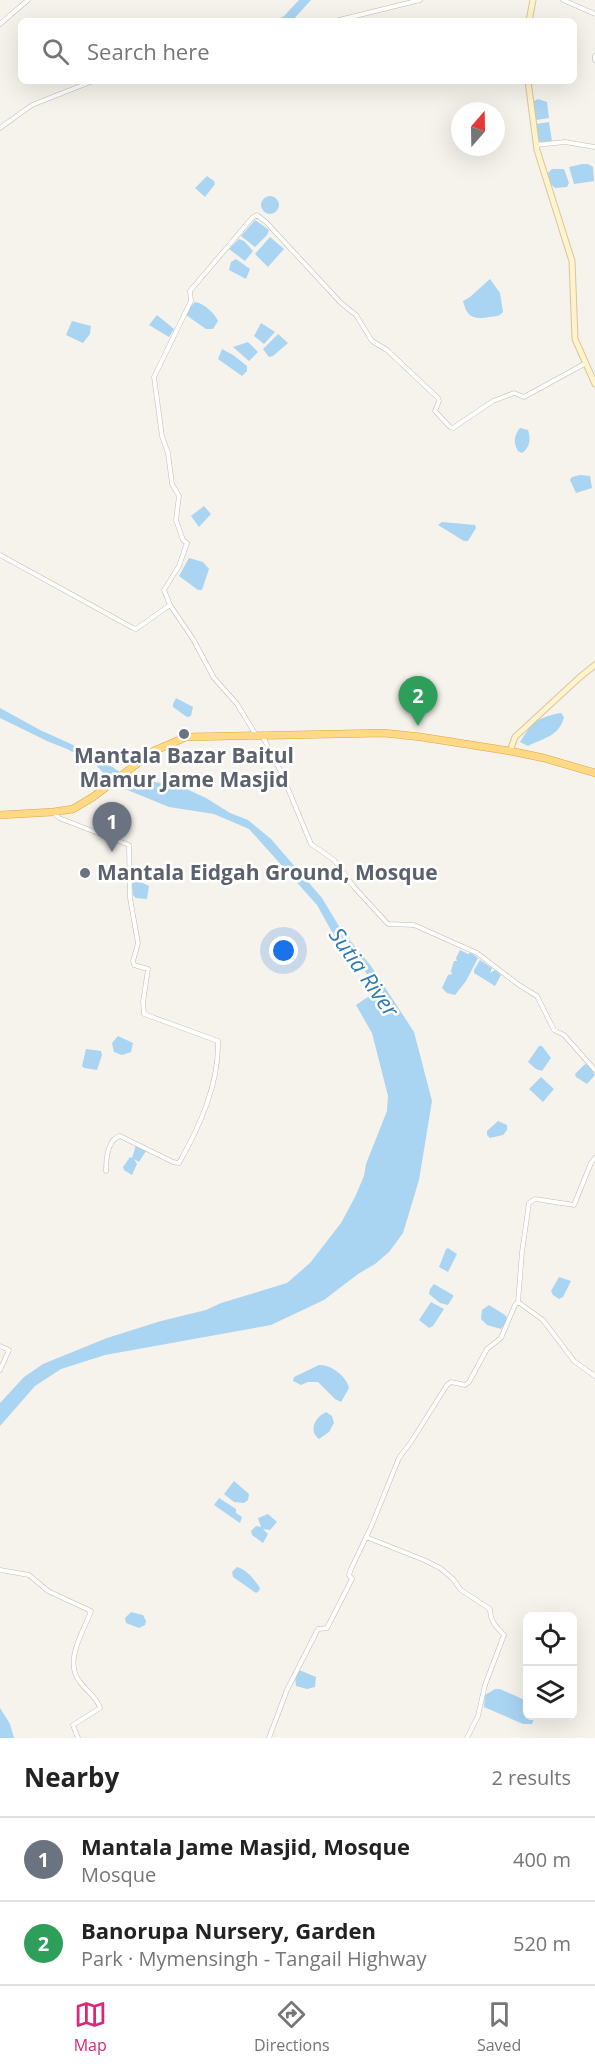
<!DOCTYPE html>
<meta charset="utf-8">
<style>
:root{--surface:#fff;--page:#f6f6f6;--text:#222;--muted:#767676;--line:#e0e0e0;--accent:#db2777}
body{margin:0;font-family:"Open Sans",sans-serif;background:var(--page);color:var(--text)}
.controls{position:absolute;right:18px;bottom:18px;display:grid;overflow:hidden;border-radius:9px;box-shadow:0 6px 24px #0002}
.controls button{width:54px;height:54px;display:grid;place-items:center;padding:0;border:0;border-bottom:2px solid var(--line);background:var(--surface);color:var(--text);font:30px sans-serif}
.compass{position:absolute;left:451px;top:102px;width:54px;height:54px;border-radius:50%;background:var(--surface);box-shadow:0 6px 24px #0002;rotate:20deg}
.you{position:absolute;left:284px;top:951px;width:21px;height:21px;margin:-15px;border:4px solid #fff;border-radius:50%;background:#1a73e8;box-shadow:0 0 0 9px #1a73e833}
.badge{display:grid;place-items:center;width:39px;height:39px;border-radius:50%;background:var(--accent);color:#fff;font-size:20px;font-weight:700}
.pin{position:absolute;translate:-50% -50px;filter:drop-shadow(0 2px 3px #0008)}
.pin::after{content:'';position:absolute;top:32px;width:21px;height:18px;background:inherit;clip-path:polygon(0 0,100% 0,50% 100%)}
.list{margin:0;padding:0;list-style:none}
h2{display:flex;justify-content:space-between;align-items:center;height:78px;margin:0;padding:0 24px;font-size:26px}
h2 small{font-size:20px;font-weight:400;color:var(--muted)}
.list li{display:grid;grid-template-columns:39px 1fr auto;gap:18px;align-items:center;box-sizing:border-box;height:84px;padding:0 24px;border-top:2px solid var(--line)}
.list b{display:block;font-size:22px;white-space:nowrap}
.list p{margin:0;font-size:20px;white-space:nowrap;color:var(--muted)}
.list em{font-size:20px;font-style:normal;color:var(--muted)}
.icon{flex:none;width:33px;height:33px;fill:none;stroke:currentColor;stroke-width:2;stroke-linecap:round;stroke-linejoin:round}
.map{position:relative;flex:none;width:595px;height:1738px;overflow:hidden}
.search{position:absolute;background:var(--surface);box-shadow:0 6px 24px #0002;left:18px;right:18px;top:18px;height:66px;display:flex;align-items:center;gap:15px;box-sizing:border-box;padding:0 21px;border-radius:9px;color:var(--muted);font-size:22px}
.sheet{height:246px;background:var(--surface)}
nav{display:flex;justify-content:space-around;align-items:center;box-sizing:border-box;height:84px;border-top:2px solid var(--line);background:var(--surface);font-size:16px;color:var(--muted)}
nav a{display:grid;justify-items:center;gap:3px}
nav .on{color:var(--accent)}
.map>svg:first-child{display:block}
</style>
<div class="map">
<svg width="595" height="1738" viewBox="0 0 595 1738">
<rect width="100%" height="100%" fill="#f6f3ec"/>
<path fill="#a9d4f2" d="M299,0H311L292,21H275L284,16Z
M538,99L547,102L549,118L536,120L534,101Z
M549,122L552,141L541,142L537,140L536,124Z
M582,164H588L593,167L594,181L574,184L569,167Z
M552,169H564L569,183L567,187L555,188L550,183L548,173Z
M207,176L214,181L215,184L205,197L195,188Z
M261 205a9 9 0 1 1 18 0a9 9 0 1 1-18 0Z
M255,220L269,230L267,235L255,247L241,236Z
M270,237L284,249L268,267L255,254Z
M239,239L244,241L253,251L245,261L229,249Z
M236,259L250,269L246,279L229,270L231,262Z
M490,279L500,293L503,312C499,317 496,316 489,317C473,320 467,317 463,301L470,297Z
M195,302C203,303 215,313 218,321L213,329H206L186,315L187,310Z
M157,315L174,329L169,337L149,325Z
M72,321L91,326L90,334L83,343L66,335Z
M261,323L275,332L264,344L254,336Z
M278,334L288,343L273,356L269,357L263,349Z
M248,342L258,352L249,361L233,347Z
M222,349L233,355L247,366V371L242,376L218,359Z
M520,428L528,430C531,439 530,447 522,453L518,451C513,443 514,435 520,428Z
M580,475L590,476L592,488L576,493L570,480L572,477Z
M204,506L211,514L199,527L191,516Z
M442,522L475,525L476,528L468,541H464L438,525Z
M189,558L203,562L209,569L202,590H198L179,576Z
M176,698L193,707L191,716L187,717L173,707V704Z
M0,708L40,730L91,753L129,778L180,786L206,798L230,813L248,820L271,839L322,898L340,928L371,966L414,1032L432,1101L419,1180L403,1233L389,1252L375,1264L358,1274L324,1300L271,1325L105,1355L61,1369L35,1386L0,1426V1403L24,1377L43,1364L107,1338L161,1321L206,1310L221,1303L287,1283L310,1263L341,1223L355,1197L364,1176L366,1164L387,1111L388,1096L372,1033L356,1005L377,991L369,976L337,941L317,905L249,829L214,814L169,807L125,789L107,777L95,764L67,749L47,741L0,718Z
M561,713L564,717C559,737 543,738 528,746L520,742C524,736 527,730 532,725C538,718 553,714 561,713Z
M136,880L149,886L147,899L136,898L133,895L132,884Z
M460,950L468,954L471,953L478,958L466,981L455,995L447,993L442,988L448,975L452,974L451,971L454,961H457L456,958Z
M480,960L492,968L490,973L495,970L501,975L495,986L474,973V970Z
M118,1036L133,1043L131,1052L122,1055L114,1052L112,1043Z
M539,1046H542L551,1058L542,1071L536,1069L528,1062Z
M86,1049L101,1051L102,1055L97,1070L84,1068L82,1066Z
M585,1064L589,1066L595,1075L587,1084L576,1077L575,1074Z
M541,1077L554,1089L543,1102L529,1089Z
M498,1121L507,1125V1130L503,1135L490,1138L487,1135V1131Z
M136,1145L146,1151L139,1162L134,1159L137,1164L132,1175L124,1170L123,1167L130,1157L132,1158Z
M448,1248L457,1254L448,1272L439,1267L446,1249Z
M559,1277L571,1281L563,1297L559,1299L553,1295L551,1291Z
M434,1284L453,1295V1297L448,1305L440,1303L429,1294L430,1289Z
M431,1302L444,1309L433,1326L429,1328L419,1320Z
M489,1305L505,1315L507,1318L505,1324L501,1329L487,1325L481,1319L482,1310Z
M319,1365C331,1364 347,1377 349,1388L341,1402L335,1399L318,1382H308L301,1385L293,1381L294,1377Z
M326,1412L332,1416L334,1423L329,1432L319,1439C308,1431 315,1417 326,1412Z
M234,1481L249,1494L248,1500L244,1503L234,1502L224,1494Z
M219,1498L236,1509V1513L242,1517L240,1523L214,1505Z
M268,1514L277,1522L270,1530L263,1529L268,1534L263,1543L252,1535L251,1531L256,1526L261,1527L258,1518Z
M237,1567C247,1570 254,1579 260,1588L259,1591L256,1593L233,1577L232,1572Z
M131,1612L143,1615L146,1621L145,1625L139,1628L126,1623L125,1618Z
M299,1670L316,1677L315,1687L307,1689L296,1686L295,1677Z
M495,1689H500L527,1701L528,1716H535L532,1724H523L484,1707L485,1695Z
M0,1708L10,1724L14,1738H0Z"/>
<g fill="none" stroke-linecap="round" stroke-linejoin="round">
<defs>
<path id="minor" d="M563,0L595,14
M335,21L420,0
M0,24L28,0
M595,56V60
M0,128L32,105L93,81
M536,145L565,142L595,147
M0,555L133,628L136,629L170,605
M256,735L237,704L214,678L193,639L170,605L164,590L179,566L187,543L183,540L176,520L179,496L172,484L168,453L162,436L154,377L191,301L190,291L252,218L257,215L266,222L341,303L356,315L372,341L387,350L438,398L439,401L435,411L450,427L453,428L493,401L514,393L524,397L586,363
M262,735L281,772L311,844L334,860L354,887L388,924L414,925L477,953L519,985L537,996L554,1030L564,1035L595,1070
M53,812L59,818L129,845L130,898L138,943L133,961L134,965L148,969L143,1002L144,1014L218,1041C219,1084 200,1126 179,1163L173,1162L120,1136C107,1140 106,1159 106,1171
M595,1158L591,1163L574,1205L535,1199L529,1203L522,1252L518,1302L543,1320L574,1361L595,1376
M0,1346L9,1350L0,1370
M366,1537L424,1560L440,1568L453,1579L461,1590L490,1609C490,1621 496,1627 504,1635L485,1685L478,1716L467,1738
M0,1570L29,1575L48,1591L91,1611C84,1631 63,1661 80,1682C86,1691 97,1697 100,1708L73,1725L78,1738
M269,1738L287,1690L318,1629L327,1628L352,1579L349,1575L351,1569L371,1527L399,1458L411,1442L447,1385L451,1382L465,1385L469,1382L487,1349L501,1338L515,1305L518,1302"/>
<path id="secondary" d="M529,21L533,0
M528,81L537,150L572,261L575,339L595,384
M510,751L515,737L580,677L595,665"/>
<path id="trunk" d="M0,815L53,812L73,809L93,797L154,751L186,737L384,733L421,737L510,751L544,758L595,773"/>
</defs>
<use href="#minor" stroke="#c2bbae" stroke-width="5"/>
<use href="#secondary" stroke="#d6c79b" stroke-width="7"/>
<use href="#trunk" stroke="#e0a43c" stroke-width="8"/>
<use href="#minor" stroke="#fff" stroke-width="4"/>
<use href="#secondary" stroke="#fff3cd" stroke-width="5"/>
<use href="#trunk" stroke="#ffd985" stroke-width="7"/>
</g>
<g fill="#6b7280" stroke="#fff" stroke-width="2">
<circle cx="184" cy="734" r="6"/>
<circle cx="85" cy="873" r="6"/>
</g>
<g text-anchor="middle" stroke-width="5" stroke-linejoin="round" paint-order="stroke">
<g font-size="21" font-weight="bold" fill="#5b616d" stroke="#fff">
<text x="184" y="763">Mantala Bazar Baitul<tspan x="184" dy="24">Mamur Jame Masjid</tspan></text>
<text x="97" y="880" text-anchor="start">Mantala Eidgah Ground, Mosque</text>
</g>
<g font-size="22" font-style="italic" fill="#2e7ab2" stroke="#fff">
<text transform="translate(364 972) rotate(55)" y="8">Sutia River</text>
</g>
</g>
</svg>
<div class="controls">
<button><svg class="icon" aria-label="locate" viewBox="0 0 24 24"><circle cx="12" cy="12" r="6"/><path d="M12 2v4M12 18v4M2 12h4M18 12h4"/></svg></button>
<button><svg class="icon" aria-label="layers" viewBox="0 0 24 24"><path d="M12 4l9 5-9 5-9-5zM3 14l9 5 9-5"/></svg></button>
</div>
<svg class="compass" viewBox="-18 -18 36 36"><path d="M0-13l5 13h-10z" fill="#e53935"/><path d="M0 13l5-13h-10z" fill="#767676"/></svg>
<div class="you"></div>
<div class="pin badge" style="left:112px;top:852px;background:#6b7280">1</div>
<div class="pin badge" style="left:418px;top:726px;background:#2e9e5b">2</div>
<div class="search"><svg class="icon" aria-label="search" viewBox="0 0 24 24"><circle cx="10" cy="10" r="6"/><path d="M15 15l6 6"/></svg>Search here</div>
</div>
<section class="sheet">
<h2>Nearby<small>2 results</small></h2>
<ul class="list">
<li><span class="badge" style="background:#6b7280">1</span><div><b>Mantala Jame Masjid, Mosque</b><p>Mosque</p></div><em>400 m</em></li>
<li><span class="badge" style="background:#2e9e5b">2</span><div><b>Banorupa Nursery, Garden</b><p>Park · Mymensingh - Tangail Highway</p></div><em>520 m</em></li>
</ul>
</section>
<nav>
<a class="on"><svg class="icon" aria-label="map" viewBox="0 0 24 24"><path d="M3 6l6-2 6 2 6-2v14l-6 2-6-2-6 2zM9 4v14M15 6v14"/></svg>Map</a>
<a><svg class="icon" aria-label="directions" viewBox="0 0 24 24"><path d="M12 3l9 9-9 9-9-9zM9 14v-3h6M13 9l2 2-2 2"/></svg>Directions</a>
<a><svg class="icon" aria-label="saved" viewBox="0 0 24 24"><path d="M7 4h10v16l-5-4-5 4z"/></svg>Saved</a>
</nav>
